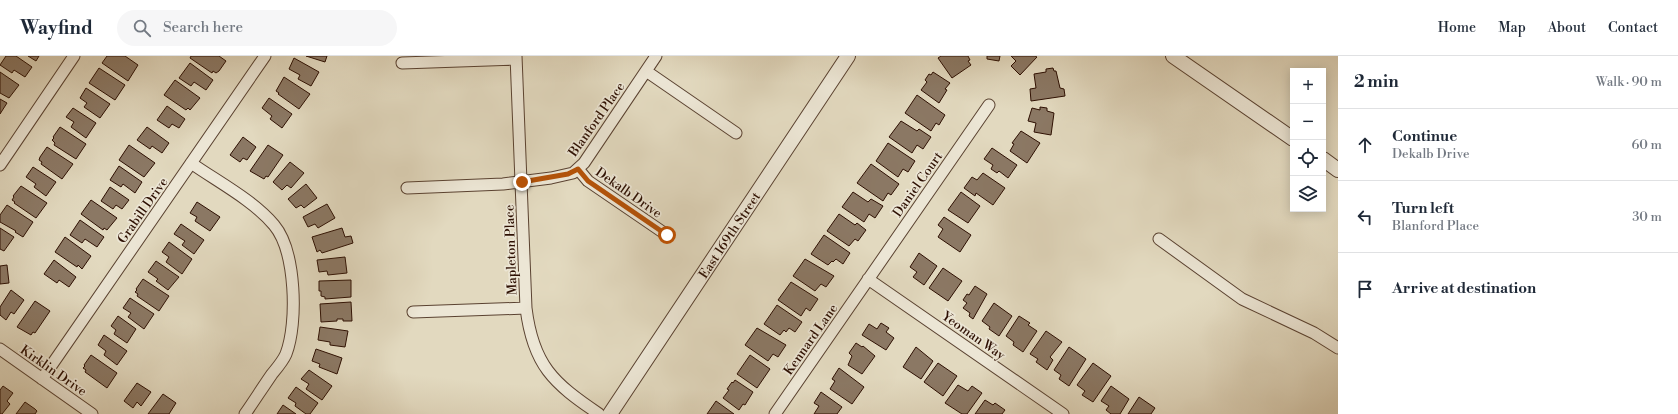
<!DOCTYPE html>
<meta charset="utf-8">
<style>
:root{--surface:#fff;--page:#f6f6f7;--text:#1f2937;--muted:#747a83;--line:#e0e1e3}
body{margin:0;font-family:"Libre Bodoni",serif;background:var(--page);color:var(--text)}
.controls{position:absolute;right:12px;top:12px;display:grid;overflow:hidden;border-radius:0px;box-shadow:0 2px 10px #0003}
.controls button{width:36px;height:36px;display:grid;place-items:center;padding:0;border:0;border-bottom:1px solid var(--line);background:var(--surface);color:var(--text);font:20px sans-serif}
.stop{position:absolute;width:12px;height:12px;margin:-9px;border:3px solid #b45309;border-radius:50%;background:#fff}
.stop.end{background:#b45309;border-color:#fff;box-shadow:0 1px 4px #0008}
.list{margin:0;padding:0;list-style:none}
h2{display:flex;justify-content:space-between;align-items:center;height:52px;margin:0;padding:0 16px;font-size:17px}
h2 small{font-size:13px;font-weight:400;color:var(--muted)}
.list li{display:grid;grid-template-columns:26px 1fr auto;gap:12px;align-items:center;box-sizing:border-box;height:72px;padding:0 16px;border-top:1px solid var(--line)}
.list b{display:block;font-size:15px;white-space:nowrap}
.list p{margin:0;font-size:13px;white-space:nowrap;color:var(--muted)}
.list em{font-size:13px;font-style:normal;color:var(--muted)}
.icon{flex:none;width:22px;height:22px;fill:none;stroke:currentColor;stroke-width:2;stroke-linecap:round;stroke-linejoin:round}
.map{position:relative;flex:none;width:1338px;height:358px;overflow:hidden}
header{display:flex;align-items:center;gap:24px;box-sizing:border-box;height:56px;padding:0 20px;background:var(--surface);border-bottom:1px solid var(--line)}
header strong{font-size:19px}
nav{display:flex;gap:22px;margin-inline-start:auto;font-size:14px}
.search{width:280px;height:36px;background:var(--page);display:flex;align-items:center;gap:10px;box-sizing:border-box;padding:0 14px;border-radius:22px;color:var(--muted);font-size:15px}
main{display:flex}
aside{flex:1;background:var(--surface)}
.map>svg:first-child{display:block}
</style>
<header>
<strong>Wayfind</strong>
<div class="search"><svg class="icon" aria-label="search" viewBox="0 0 24 24"><circle cx="10" cy="10" r="6"/><path d="M15 15l6 6"/></svg>Search here</div>
<nav><a>Home</a><a>Map</a><a>About</a><a>Contact</a></nav>
</header>
<main>
<div class="map">
<svg width="1338" height="358" viewBox="0 0 1338 358">
<rect width="100%" height="100%" fill="#e2d9bf"/>
<filter id="stains"><feTurbulence type="fractalNoise" baseFrequency=".005" numOctaves="4"/><feColorMatrix values="0 0 0 0 .2 0 0 0 0 .09 0 0 0 0 .02 0 0 0 .5 -.17"/></filter>
<radialGradient id="worn" r=".72"><stop offset=".6" stop-color="#630" stop-opacity="0"/><stop offset="1" stop-color="#630" stop-opacity=".3"/></radialGradient>
<path fill="#8b7864" stroke="#2d0f02" d="M6,0H16L32,11L25,21L14,14L12,17L0,9Z
M28,0H39L36,5Z
M107,0H125L138,9L128,25L102,7Z
M191,0H219L226,5L219,15L216,17L213,15L212,17L190,2Z
M306,0H327L325,6Z
M941,0H968L970,4L968,5L971,9L952,22L938,2Z
M987,0H1000L999,5L987,3Z
M1011,0H1035L1037,1L1020,19L1011,10L1016,5Z
M294,2L319,16L311,30L298,23L300,19L289,13Z
M190,7L213,24L206,34L194,26L191,30L179,22Z
M99,12L125,29L115,44L89,27Z
M1053,12L1054,15H1056L1060,32L1064,33L1065,40L1031,45L1030,33L1036,32L1034,18L1046,16V13Z
M0,16L19,29L9,42L0,37Z
M933,16L950,27L945,33L947,34L939,47L921,34L927,26L925,24L929,18L931,19Z
M284,21L310,38L299,53L278,38L279,37L276,35Z
M175,24L200,42L190,54L188,52L186,54L164,39Z
M86,32L110,48L100,62L84,51L87,47L80,42Z
M917,39L945,59L939,69L936,67L931,75L905,57Z
M269,42L292,58L282,72L270,63L272,60L262,52Z
M0,43L7,47L0,58Z
M167,50L185,63L179,72L172,68L169,72L157,64Z
M1040,51L1047,52V55L1054,57L1051,79L1034,76L1036,67L1028,65L1032,52L1040,54Z
M73,52L96,67L86,82L71,71L74,66L66,61Z
M901,65L917,75L919,73L931,81L923,93L917,89L912,97L889,81Z
M60,71L86,88L76,103L54,89L55,87L52,84L54,82L53,81Z
M147,71L169,87L162,97L152,90L150,93L137,84Z
M1021,75L1040,87L1027,107L1010,95L1014,88L1012,87Z
M243,81L256,91L247,104L243,102L240,106L230,99Z
M888,87L915,105L908,116L903,113L898,121L876,105Z
M129,89L155,107L144,121L119,104Z
M268,89L283,99L268,121L266,120L264,123L250,115Z
M47,91L73,108L62,123L41,108L42,106L39,104L40,101Z
M992,92L1017,109L1008,122L999,115L997,117L991,113L993,109L984,103Z
M290,106L304,117L291,132L287,129L282,134L273,126Z
M871,108L899,128L891,139L888,137L883,145L857,127Z
M119,110L142,126L135,137L123,128L121,131L110,124Z
M33,111L56,126L46,140L34,131L36,128L26,121Z
M983,117L1005,132L993,149L976,137L975,140L964,132L972,121L977,124Z
M306,128L317,142L304,152L301,149L296,152L288,143Z
M21,130L47,147L36,162L14,147L15,146L12,144L14,141L13,140Z
M110,131L129,144L122,153L116,149L113,153L101,145Z
M853,136L868,146L871,143L883,150L875,162L869,158L864,166L842,151Z
M961,136L980,150L968,167L948,154Z
M91,144L117,162L107,174L104,172L103,174L81,158Z
M197,146L220,161L210,175L195,165L197,161L190,157Z
M327,148L335,162L318,172L315,168L308,171L303,161Z
M7,149L33,166L23,181L15,176L16,175L0,166V159Z
M839,158L855,169L857,167L866,174L858,185L855,183L849,190L827,175Z
M944,161L971,179L960,196L938,181L943,173L938,169Z
M80,164L104,181L97,191L85,183L82,187L70,179Z
M181,168L204,184L194,198L182,189L185,185L174,178Z
M0,172L14,181L4,195L0,193Z
M342,172L345,181L351,180L353,187L322,197L320,194L317,196L312,181Z
M824,179L850,197L843,208L836,203L833,206L832,205L828,209L811,198Z
M65,181L91,200L82,213L78,209L77,211L55,196Z
M169,186L192,203L182,218L166,206L169,201L162,196Z
M919,197L937,210L924,229L913,221L917,216L910,211Z
M345,201L347,217L328,219L327,215L319,216L317,204Z
M805,203L834,220L826,231L821,228L815,235L793,220Z
M54,204L76,221L69,231L59,224L57,227L44,218Z
M156,205L179,221L168,234L156,225L158,223L148,216Z
M7,209L9,227L0,228V210Z
M943,212L962,225L948,245L929,232Z
M143,223L169,240L159,255L137,240L138,238L135,236L137,234L136,233Z
M351,224V241L325,243V241L321,240V235H319V225Z
M791,226L818,243L810,255L806,252L801,260L778,244Z
M975,230L987,238L973,263L969,260L970,257L963,252L967,247L963,244L967,238L969,239Z
M11,234L24,244L14,258L11,256L6,264L0,259V251Z
M130,242L154,258L144,273L128,261L131,257L123,252Z
M35,245L50,255L35,277L33,276L31,279L17,271Z
M351,246L352,265H343V263H337V265L321,266L320,248Z
M994,247L1012,260L999,280L989,273L990,271L982,265Z
M777,249L802,266L795,276L789,272L786,276L784,274L780,279L764,268Z
M118,260L136,273L127,287L114,278L116,274L111,270Z
M1019,260L1030,267L1028,269L1037,275L1023,296L1013,289L1014,286L1006,280Z
M881,267L889,272L886,276L894,282L886,294L862,279L869,268L877,273Z
M320,271L348,275L345,291L330,289V286L318,284Z
M757,272L786,289L778,301L773,298L768,305L745,289Z
M1046,275L1062,286L1050,301L1053,304L1047,314L1036,306L1038,303L1030,298Z
M104,279L127,295L117,309L104,299L106,295L98,289Z
M856,287L862,291L863,290L875,300L862,318L848,309L852,300L849,297Z
M916,291L933,305L921,323L903,311Z
M1069,291L1086,303L1069,330L1059,323L1061,319L1054,314Z
M316,293L342,302L337,318L319,311L320,308L312,305Z
M91,299L117,317L107,332L85,316L86,314L83,312L85,310L84,309Z
M750,299L770,313L757,332L737,318Z
M938,307L957,320L943,340L924,326Z
M1093,307L1111,320L1093,346L1082,339L1085,335L1077,329Z
M839,312L864,331L852,348L830,333L835,325L832,323Z
M309,314L332,330L322,344L306,333L309,328L301,323Z
M735,324L753,336L745,349L743,348L739,354L723,342L729,334L727,333L732,326L733,327Z
M137,327L151,336L141,350L137,346L133,352L124,345Z
M958,329L968,335L972,330L982,337L967,358H962L945,347Z
M3,330L13,337L7,345L10,348L2,358H0V334Z
M1111,330L1129,343L1120,358H1111L1106,354L1109,350L1101,345Z
M296,331L318,347L310,358H306L295,350L296,347L288,342Z
M821,336L842,351L837,358H814L819,350L814,347Z
M163,338L176,347L169,358H148Z
M1139,341L1155,352L1151,358H1128Z
M985,344L993,349L995,347L1005,354L1002,358H975Z
M716,345L734,358H707Z
M25,346L35,353L37,355L35,358H16Z
M283,349L296,358H277Z"/>
<g fill="none" stroke-linecap="round" stroke-linejoin="round">
<defs>
<path id="minor" d="M516,0L526,252C533,309 553,327 599,358
M402,7L516,3
M646,15L736,77
M191,107C218,126 253,144 274,169C296,195 298,267 286,298C283,305 277,312 272,318C263,331 254,345 245,358
M0,109L74,0
M578,113L588,125L667,179
M407,132L503,128L551,122L573,117L584,107L656,0
M1159,183L1242,243L1314,277L1338,292
M868,223L1063,358
M413,256L526,252
M0,293L92,358
M42,323L265,0
M775,358L989,49"/>
<g id="tertiary">
<path d="M1173,0L1293,83"/>
<path d="M1323,103L1338,114"/>
<path id="s1" d="M610,358L848,0"/>
</g>
</defs>
<use href="#minor" stroke="#5a4231" stroke-width="13"/>
<use href="#tertiary" stroke="#5a4231" stroke-width="16"/>
<use href="#minor" stroke="#ece6d5" stroke-width="11"/>
<use href="#tertiary" stroke="#ece6d5" stroke-width="14"/>
</g>
<g fill="none" stroke-linecap="round" stroke-linejoin="round">
<path stroke="#b45309" stroke-width="5" d="M522,126L568,118L578,113L588,125L667,179"/>
</g>
<g text-anchor="middle" stroke-width="3.5" stroke-linejoin="round" paint-order="stroke">
<g font-size="13" fill="#2d0f02" stroke="#ece6d5">
<text transform="translate(596 63) rotate(-55)" y="5">Blanford Place</text>
<text transform="translate(917 128) rotate(-55)" y="5">Daniel Court</text>
<text transform="translate(629 136) rotate(35)" y="5">Dekalb Drive</text>
<text transform="translate(142 154) rotate(-55)" y="5">Grabill Drive</text>
<text dy="5" stroke="none"><textPath href="#s1" startOffset="215">East 169th Street</textPath></text>
<text transform="translate(510 194) rotate(-92)" y="5">Mapleton Place</text>
<text transform="translate(974 279) rotate(35)" y="5">Yeoman Way</text>
<text transform="translate(810 283) rotate(-55)" y="5">Kennard Lane</text>
<text transform="translate(54 314) rotate(35)" y="5">Kirklin Drive</text>
</g>
</g>
<rect width="100%" height="100%" filter="url(#stains)"/>
<rect width="100%" height="100%" fill="url(#worn)"/>
</svg>
<div class="controls">
<button>+</button>
<button>−</button>
<button><svg class="icon" aria-label="locate" viewBox="0 0 24 24"><circle cx="12" cy="12" r="6"/><path d="M12 2v4M12 18v4M2 12h4M18 12h4"/></svg></button>
<button><svg class="icon" aria-label="layers" viewBox="0 0 24 24"><path d="M12 4l9 5-9 5-9-5zM3 14l9 5 9-5"/></svg></button>
</div>
<div class="stop" style="left:667px;top:179px"></div>
<div class="stop end" style="left:522px;top:126px"></div>
</div>
<aside>
<h2>2 min<small>Walk · 90 m</small></h2>
<ul class="list">
<li><svg class="icon" aria-label="ahead" viewBox="0 0 24 24"><path d="M12 20V5M6 11l6-6 6 6"/></svg><div><b>Continue</b><p>Dekalb Drive</p></div><em>60 m</em></li>
<li><svg class="icon" aria-label="left" viewBox="0 0 24 24"><path d="M17 20v-9H6M10 6l-5 5 5 5"/></svg><div><b>Turn left</b><p>Blanford Place</p></div><em>30 m</em></li>
<li><svg class="icon" aria-label="arrive" viewBox="0 0 24 24"><path d="M6 21V4h12l-3 4 3 4H6"/></svg><div><b>Arrive at destination</b></div></li>
</ul>
</aside>
</main>
